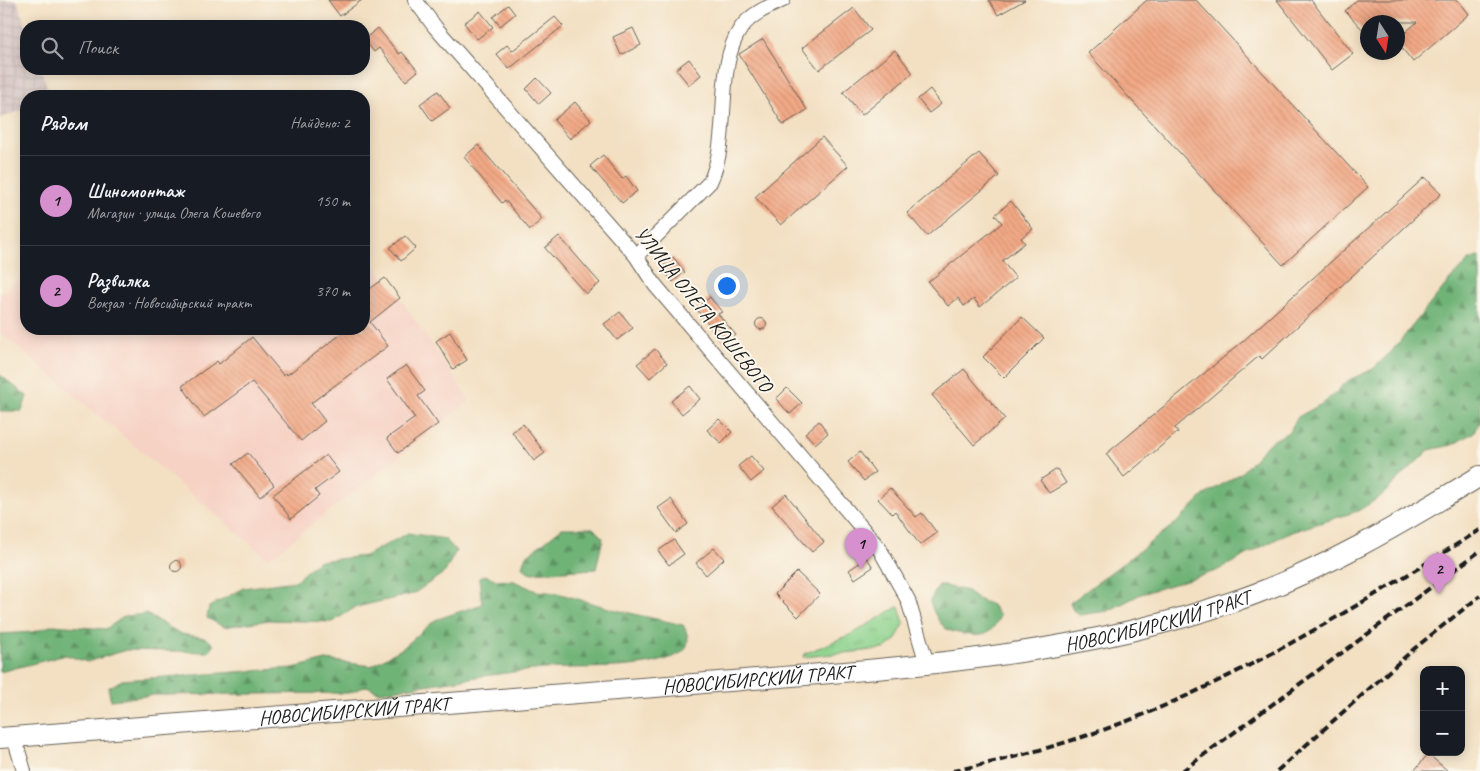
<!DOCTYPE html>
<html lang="ru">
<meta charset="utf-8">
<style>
:root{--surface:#171b24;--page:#20242c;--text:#f1f3f6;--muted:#9ea1a6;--line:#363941;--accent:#d690ce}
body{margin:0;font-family:Caveat,sans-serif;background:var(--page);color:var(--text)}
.controls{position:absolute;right:15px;bottom:15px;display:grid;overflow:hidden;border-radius:10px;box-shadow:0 2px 12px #0003}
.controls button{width:45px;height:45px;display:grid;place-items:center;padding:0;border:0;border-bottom:1px solid var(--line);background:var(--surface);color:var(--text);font:25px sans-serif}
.compass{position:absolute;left:1360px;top:15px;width:45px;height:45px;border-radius:50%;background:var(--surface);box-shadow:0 2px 12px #0003;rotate:168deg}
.you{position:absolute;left:726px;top:285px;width:18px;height:18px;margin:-12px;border:4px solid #fff;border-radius:50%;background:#1a73e8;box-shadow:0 0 0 8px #1a73e833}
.badge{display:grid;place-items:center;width:32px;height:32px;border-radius:50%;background:var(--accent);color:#111;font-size:16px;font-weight:700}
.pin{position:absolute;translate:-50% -41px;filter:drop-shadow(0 1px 2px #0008)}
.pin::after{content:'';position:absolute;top:26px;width:18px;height:15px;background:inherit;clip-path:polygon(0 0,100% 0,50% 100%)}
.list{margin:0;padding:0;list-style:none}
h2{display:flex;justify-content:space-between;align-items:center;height:65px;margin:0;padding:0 20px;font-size:21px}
h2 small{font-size:16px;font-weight:400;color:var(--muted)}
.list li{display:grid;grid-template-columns:32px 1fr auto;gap:15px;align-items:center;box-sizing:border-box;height:90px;padding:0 20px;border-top:1px solid var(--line)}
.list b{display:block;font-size:19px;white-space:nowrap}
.list p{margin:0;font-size:16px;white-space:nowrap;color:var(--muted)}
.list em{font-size:16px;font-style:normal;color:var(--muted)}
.icon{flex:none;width:28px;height:28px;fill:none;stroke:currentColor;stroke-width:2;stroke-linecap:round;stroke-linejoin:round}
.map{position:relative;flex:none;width:1480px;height:771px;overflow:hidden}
.search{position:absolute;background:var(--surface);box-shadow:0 2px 12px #0003;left:20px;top:20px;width:350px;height:55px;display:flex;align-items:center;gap:12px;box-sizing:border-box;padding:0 18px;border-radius:20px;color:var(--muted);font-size:19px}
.panel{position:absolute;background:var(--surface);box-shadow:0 2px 12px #0003;left:20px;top:90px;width:350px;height:245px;border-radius:20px}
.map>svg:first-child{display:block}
</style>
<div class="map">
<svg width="1480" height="771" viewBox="0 0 1480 771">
<defs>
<pattern id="industrial-grid" width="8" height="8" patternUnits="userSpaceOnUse" patternTransform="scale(1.25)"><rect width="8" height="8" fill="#d1bfbe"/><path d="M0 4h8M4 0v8" fill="none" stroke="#b3a4a3"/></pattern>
<pattern id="grass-tufts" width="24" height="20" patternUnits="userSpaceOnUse" patternTransform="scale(1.25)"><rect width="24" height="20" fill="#8bd18b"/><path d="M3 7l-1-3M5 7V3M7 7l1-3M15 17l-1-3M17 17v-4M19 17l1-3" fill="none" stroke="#77b377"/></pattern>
<pattern id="forest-firs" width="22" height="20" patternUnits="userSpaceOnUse" patternTransform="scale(1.25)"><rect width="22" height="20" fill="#70b377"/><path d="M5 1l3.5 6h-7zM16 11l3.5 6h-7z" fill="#5b9161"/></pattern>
<pattern id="building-back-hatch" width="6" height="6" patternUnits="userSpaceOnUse" patternTransform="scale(1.25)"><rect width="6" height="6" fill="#f2a986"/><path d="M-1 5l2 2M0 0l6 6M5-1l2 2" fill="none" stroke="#cf9173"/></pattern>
</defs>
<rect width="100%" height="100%" fill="#fbf7ec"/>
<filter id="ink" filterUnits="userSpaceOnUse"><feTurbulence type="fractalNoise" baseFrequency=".02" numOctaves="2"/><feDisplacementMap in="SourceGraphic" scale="10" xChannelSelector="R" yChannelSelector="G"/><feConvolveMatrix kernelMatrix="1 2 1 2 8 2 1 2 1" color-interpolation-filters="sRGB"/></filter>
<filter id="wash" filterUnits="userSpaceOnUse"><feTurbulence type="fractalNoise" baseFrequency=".0096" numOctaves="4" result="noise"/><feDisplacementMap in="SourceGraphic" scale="20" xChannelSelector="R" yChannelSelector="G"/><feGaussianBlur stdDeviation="1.12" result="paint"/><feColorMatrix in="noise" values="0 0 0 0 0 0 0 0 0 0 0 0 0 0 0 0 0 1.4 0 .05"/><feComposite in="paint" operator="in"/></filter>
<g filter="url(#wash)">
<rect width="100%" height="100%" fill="#f3e0c3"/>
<path fill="#f6d2c4" d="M364,253L400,298L470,401L268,559L0,332V294L26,274V329H364Z"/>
<path fill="url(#industrial-grid)" d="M0,0H17L26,27V69H41L50,96H26V109L0,118Z"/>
<path fill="url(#grass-tufts)" stroke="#547654" d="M899,606L904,624L895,641L884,649L803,657L804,654L854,633Z"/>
<path fill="url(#forest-firs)" stroke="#46684a" d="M1480,256V421L1473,433L1452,445L1429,450L1380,497L1358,511L1288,533L1216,571L1141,594L1108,611L1079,615L1073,610L1070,603L1176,523L1203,496L1241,473L1270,442L1289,432L1298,417L1325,402L1349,380L1373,369L1392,351L1448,282L1468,261Z
M0,375L27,396L22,411H0Z
M562,528H593L603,538L596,569L530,573L522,567L525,557Z
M408,533L445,539L456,551L445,572L413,594L356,607L332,622L269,620L224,627L207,618L209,607L243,588L295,581L318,561L365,556Z
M485,575L497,580L514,581L536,591L557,593L616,610L683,625C689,635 691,648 679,654C646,672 580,666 543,669C488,674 434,684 379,692L367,686L349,693L154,695L111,700L108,688L122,680L293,668L326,660L371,666L403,648L435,620L482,604L479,579Z
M939,585L968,591L975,598L992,605L1000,616C990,636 985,637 963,634C958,633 949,631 945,628C937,620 933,611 930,601Z
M146,614L181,634L206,638L214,645L208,652L126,650L87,662L66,655L0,672V634L33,632L53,625L106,629L125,616Z"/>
<g id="blocks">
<path fill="url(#building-back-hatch)" d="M328,0H362L340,16Z
M989,0H1025L998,15Z
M1147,0H1196L1368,187L1283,265L1088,53Z
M1277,0H1311L1353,54L1332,70Z
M1357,0H1458L1469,14L1413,62L1398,43V39L1417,22H1368V35L1345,11Z
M508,5L515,14L500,26L493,17Z
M854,8L871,30L819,70L802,48Z
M480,11L493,27L477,39L464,23Z
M555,17L563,26L509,69L496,54L507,45L512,51Z
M378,28L399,54L402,52L418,71L406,81L379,48L374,52L364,39Z
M633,28L641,45L621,55L613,37Z
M763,39L807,110L783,125L739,54Z
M895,50L913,73L862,115L843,92Z
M689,59L701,75L689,85L676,69Z
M537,78L551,93L539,104L526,89Z
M930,89L941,104L929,113L918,99Z
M438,91L450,108L432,121L420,104Z
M575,102L591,120L570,139L554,120Z
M822,137L848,166L781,225L755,197Z
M478,145L542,219L530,230L505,200L502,203L464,157Z
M979,153L999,176L927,236L907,213Z
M603,155L622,179L626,176L637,191L622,203L590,166Z
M1425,177L1441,194L1262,359L1259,356L1175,428L1178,432L1124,477L1106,454L1241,343Z
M1011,201L1033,229L1021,238L1025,243L1002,261L1016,278L980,307L974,299L964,306L958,298L948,306L928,282L1002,223L995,215Z
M405,236L416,248L401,261L390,248Z
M559,236L600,283L586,294L545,248Z
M673,257L685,272L673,282L661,268Z
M385,278L400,298L370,322L388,346L311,403L325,421L301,441L252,382L204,417L182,386L217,361L219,364L252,337L283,375L286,373L287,375L348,329H364V293Z
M710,297L722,312L718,314L736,335L725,343L696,309Z
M620,312L633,328L617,340L604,324Z
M1022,317L1044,338L1004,378L983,357Z
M755.5 324a5.5 5.5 0 1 1 11 0a5.5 5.5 0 1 1-11 0Z
M450,332L467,360L453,369L436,341Z
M655,349L667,363L650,378L637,364Z
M406,365L425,391L418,396L438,424L398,453L387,438L415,418L387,379Z
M964,369L1005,419L974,445L932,395Z
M690,386L700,399L682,414L671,401Z
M787,388L802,403L790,414L776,399Z
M719,419L732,432L721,443L707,430Z
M819,421L828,433L815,444L805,433Z
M523,424L545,453L534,461L512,432Z
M860,452L875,472L864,481L848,462Z
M248,453L274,485L260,497L233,464Z
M326,455L339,472L315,490L319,496L291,519L273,495Z
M751,456L764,471L751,482L738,466Z
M1057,469L1066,483L1049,493L1040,480Z
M890,488L916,517L922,513L937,533L920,545L895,511L892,514L878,499Z
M786,494L824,542L812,552L772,506Z
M671,499L688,524L676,533L658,508Z
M674,540L684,554L669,565L658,551Z
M714,548L724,559L706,575L696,563Z
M867,558L873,567L855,579L849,570Z
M170.5 566a5.5 5.5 0 1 1 11 0a5.5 5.5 0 1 1-11 0Z
M797,572L820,594L798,617L775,594Z
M1428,754L1448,771H1414Z"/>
</g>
</g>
<g filter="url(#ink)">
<use href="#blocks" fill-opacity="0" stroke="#676156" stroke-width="1"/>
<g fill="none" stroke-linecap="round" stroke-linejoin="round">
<defs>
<path id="street" d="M415,0L435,27L636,256L655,285L879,548L908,600L927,664
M636,256L710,182C732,136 714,67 741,28C751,14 768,7 783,0
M14,737L24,771"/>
<g id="secondary">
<path id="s1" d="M0,738C231,719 462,703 693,684C874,669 1062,661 1235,601C1319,573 1404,522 1480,476"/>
</g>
</defs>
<use href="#street" stroke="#676156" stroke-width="16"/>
<use href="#secondary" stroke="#676156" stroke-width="22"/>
<use href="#street" stroke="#fff" stroke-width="14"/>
<use href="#secondary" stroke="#fff" stroke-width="20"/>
<path stroke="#1c1c1c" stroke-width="4" stroke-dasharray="8 4" stroke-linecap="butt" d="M953,771C1015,758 1077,741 1135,718C1257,669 1369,599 1480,530
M1182,771L1480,551
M1277,771L1415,648L1480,596"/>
</g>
</g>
<g text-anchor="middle" stroke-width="4" stroke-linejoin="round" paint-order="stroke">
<g font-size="20" fill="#1c1c1c" stroke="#fbf7ec">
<text transform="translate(704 309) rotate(51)" y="7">УЛИЦА ОЛЕГА КОШЕВОГО</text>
<text dy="7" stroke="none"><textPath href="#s1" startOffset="1165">НОВОСИБИРСКИЙ ТРАКТ</textPath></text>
<text dy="7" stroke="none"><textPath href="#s1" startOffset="760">НОВОСИБИРСКИЙ ТРАКТ</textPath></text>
<text dy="7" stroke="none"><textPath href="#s1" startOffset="355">НОВОСИБИРСКИЙ ТРАКТ</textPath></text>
</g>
</g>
</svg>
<div class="controls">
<button>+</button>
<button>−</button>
</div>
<svg class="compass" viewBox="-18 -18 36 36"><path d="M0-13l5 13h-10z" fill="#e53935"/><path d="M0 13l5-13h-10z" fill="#9ea1a6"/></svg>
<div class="you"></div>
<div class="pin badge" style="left:861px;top:569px">1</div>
<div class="pin badge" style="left:1439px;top:594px">2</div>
<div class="search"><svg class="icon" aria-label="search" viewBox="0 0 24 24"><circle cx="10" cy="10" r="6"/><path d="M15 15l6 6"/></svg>Поиск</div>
<section class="panel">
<h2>Рядом<small>Найдено: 2</small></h2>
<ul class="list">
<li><span class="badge">1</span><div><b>Шиномонтаж</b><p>Магазин · улица Олега Кошевого</p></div><em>150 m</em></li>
<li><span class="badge">2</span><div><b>Развилка</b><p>Вокзал · Новосибирский тракт</p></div><em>370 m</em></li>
</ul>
</section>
</div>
